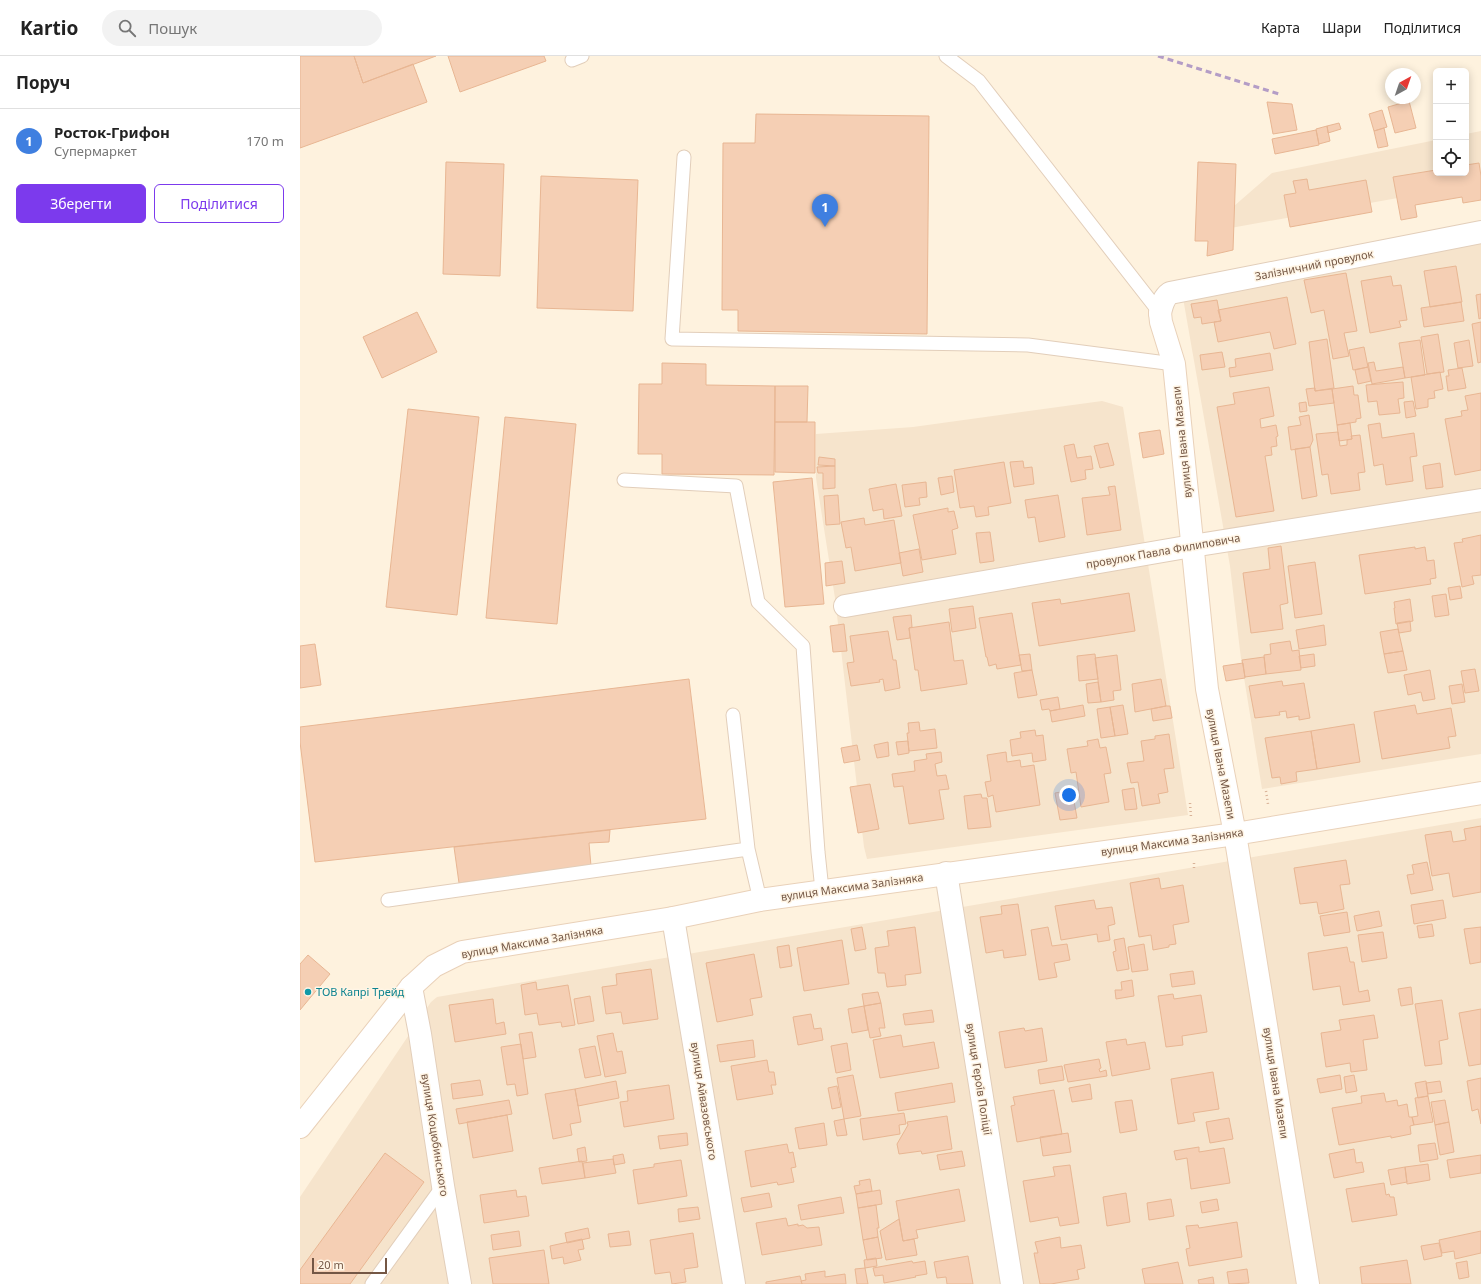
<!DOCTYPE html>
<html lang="uk">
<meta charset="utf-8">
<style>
:root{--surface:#fff;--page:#f2f2f2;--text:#222;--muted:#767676;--line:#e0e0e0;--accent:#7c3aed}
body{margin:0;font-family:"Noto Sans",sans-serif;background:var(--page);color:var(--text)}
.controls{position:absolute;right:12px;top:12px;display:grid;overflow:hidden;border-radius:6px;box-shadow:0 2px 10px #0003}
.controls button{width:36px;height:36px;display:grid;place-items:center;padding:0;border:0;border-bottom:1px solid var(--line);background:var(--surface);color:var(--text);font:20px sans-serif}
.compass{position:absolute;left:1085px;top:12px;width:36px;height:36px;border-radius:50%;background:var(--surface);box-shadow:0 2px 10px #0003;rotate:40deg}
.scale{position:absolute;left:12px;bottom:10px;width:75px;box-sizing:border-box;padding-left:4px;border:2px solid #745745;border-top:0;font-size:11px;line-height:14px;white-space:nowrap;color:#745745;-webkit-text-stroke:3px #fff5e5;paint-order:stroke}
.you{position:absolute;left:769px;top:739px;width:14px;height:14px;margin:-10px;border:3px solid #fff;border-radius:50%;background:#1a73e8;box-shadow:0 0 0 6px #1a73e833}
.badge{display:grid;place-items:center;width:26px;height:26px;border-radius:50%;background:var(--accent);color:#fff;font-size:13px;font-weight:700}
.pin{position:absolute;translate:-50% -33px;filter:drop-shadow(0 1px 2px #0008)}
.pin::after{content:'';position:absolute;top:21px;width:14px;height:12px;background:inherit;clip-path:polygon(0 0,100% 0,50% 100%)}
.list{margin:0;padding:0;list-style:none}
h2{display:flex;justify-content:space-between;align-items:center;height:52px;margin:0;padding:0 16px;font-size:17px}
h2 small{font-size:13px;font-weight:400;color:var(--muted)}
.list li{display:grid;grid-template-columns:26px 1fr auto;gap:12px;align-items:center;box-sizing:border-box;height:64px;padding:0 16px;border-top:1px solid var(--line)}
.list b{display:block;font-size:15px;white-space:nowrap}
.list p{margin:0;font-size:13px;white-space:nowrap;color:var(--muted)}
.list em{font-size:13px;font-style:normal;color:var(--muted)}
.actions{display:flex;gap:8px;padding:12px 16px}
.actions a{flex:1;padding:9px 0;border:1px solid var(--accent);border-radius:6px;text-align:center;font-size:14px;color:var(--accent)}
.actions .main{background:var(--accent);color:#fff}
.icon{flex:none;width:22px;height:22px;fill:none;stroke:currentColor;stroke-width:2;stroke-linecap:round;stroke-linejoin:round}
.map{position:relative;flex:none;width:1181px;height:1228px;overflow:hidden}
header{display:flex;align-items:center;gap:24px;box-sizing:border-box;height:56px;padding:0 20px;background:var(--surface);border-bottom:1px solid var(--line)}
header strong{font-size:19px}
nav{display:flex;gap:22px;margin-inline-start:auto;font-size:14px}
.search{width:280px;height:36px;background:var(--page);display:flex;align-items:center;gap:10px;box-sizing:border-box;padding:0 14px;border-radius:22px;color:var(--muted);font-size:15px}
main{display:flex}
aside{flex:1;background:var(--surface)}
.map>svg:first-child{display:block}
</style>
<header>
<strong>Kartio</strong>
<div class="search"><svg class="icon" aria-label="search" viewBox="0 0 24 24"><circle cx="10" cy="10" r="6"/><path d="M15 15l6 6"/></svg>Пошук</div>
<nav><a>Карта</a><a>Шари</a><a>Поділитися</a></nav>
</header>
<main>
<aside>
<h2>Поруч<small></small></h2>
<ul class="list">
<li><span class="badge" style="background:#3f7fe0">1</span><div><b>Росток-Грифон</b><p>Супермаркет</p></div><em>170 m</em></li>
</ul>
<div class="actions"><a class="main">Зберегти</a><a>Поділитися</a></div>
</aside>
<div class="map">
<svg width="1181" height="1228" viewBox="0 0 1181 1228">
<rect width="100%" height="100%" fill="#fef2de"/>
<path fill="#f6e4cc" d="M1181,75V127L903,177L972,117L1136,84V117H1166V78Z
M1181,185V698L962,733L941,603L930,510L883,242Z
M802,345L823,351L888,759L567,803L564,791L535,542L516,422V378L613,371Z
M1181,762V1228H0V1141L131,946L137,941Z"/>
<path fill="#f5cfb4" stroke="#e8b693" d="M0,0H54L63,27L113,8L127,46L0,92Z
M54,0H136L63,27Z
M148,0H244L246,5L160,36Z
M1109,45L1116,72L1095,77L1088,51Z
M967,46L992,48L997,74L973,78Z
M1082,54L1087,71L1074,75L1069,58Z
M456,58L629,60L627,278L438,275V254H422L423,87H455Z
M1039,67L1041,73L1028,77L1027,70Z
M1027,70L1030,85L1019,88L1016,73Z
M1084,72L1088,90L1078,92L1074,75Z
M1016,74L1019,89L975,98L972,83Z
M146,106L204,108L200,220L143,218Z
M898,106L936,108L933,194L907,200L908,185H895Z
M1179,107L1181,120V144L1163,147L1162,141L1115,149L1117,161L1101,164L1093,121L1136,114V117H1166V109Z
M241,120L338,124L333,255L237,252Z
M1007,123L1009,134L1066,124L1072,156L990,171L984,139L996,137L993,125Z
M1156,210L1162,246L1130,251L1124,215Z
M1046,217L1057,275L1044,277L1049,300L1033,303L1024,254L1011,257L1004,224Z
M1091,220L1093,230L1101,229L1107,264L1099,265L1101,271L1070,277L1061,225Z
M1181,238V262L1179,263L1176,239Z
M987,241L996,288L974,293L970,276L918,286L914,266L921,265L918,254Z
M917,244L921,265L902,268L901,261L894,262L891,248Z
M1161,246L1164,265L1124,271L1121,252Z
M117,256L137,296L82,322L63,281Z
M1181,266V306L1178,307L1172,268Z
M1138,278L1144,316L1127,318L1121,281Z
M1027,283L1034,332L1015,335L1009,286Z
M1120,284L1125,319L1105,322L1099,287Z
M1169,284L1173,310L1158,312L1154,287Z
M1064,291L1068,311L1053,314L1049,294Z
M922,296L925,311L902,314L900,299Z
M970,297L973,314L930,321L929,312L936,311L935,303Z
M1074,306L1076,315L1103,311L1105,322L1072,328L1068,307Z
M362,307L406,308V329L475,330L474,419L362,418V398H338L339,328H362Z
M1068,311L1071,325L1058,328L1055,314Z
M1162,312L1166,332L1148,335L1146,320H1149L1148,314Z
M1140,316L1143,333L1134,335L1135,342L1128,343V351L1116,353L1111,321Z
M1103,326L1104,342L1098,343L1100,357L1079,359L1077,345L1068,346L1066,329Z
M475,330H508L507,366H475Z
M1053,330L1054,339H1058L1061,362L1056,363V366L1037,369L1032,333Z
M969,331L974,360L960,363L961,372L976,369L978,380L976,381L977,390L971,391L972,399L965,400L974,455L936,461L917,351L935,348L933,337Z
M1015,332V335L1032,333L1034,347L1009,350L1006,333Z
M1181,337V414L1155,419L1145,363L1162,360L1161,355L1168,354L1165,340Z
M1113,345L1116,360L1106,362L1104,346Z
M1006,346L1007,355L1000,356L999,347Z
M108,353L179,361L157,559L86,551Z
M1009,359L1013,384L1010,391L991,394L988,371L1001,369L999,361Z
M205,361L276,368L257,568L186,562Z
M475,366H515V417L475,416Z
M1050,367L1052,383L1039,385L1037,369Z
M1080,367L1082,382L1114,377L1117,400L1110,401L1113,425L1086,429L1083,408L1074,410L1068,369Z
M860,374L864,398L843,402L839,377Z
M1038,376L1040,390L1047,389V384L1052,383L1051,380L1060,379L1065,416L1058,417L1060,434L1031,438L1028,418L1022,419L1016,378Z
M808,387L814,409L800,412L794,390Z
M774,388L777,402L791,400L793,413L785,414L786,423L771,426L764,390Z
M1010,391L1017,440L1002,443L995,393Z
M519,401L535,403V410L518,409Z
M723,405L724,412L732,411L734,428L714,431L710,406Z
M704,406L711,447L688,451L689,459L676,461L674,450L660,452L654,414Z
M1140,407L1143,431L1126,433L1123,410Z
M535,410V432L523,433V417H518L517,411Z
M652,420L654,436L641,439L638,422Z
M512,422L524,548L485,551L473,426Z
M626,426L627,441L619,442L620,449L605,451L602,429Z
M596,428L602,460L584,463L583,453L573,455L569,433Z
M815,430L821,474L787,479L782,442L810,439L808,431Z
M538,439L540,468L526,469L524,440Z
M758,439L765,481L739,486L735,461L728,462L725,444Z
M648,452V456L654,455L658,472L652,474L656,498L622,504L613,459Z
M564,462L565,469L594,464L601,507L555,515L551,491L546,492L541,466Z
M690,476L694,505L680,507L676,477Z
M1181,479V519L1172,520L1174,528L1162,531L1154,487L1163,486L1162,483Z
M981,490L988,547L980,549L983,573L951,577L943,517L970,513L968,492Z
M1115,491V493L1125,491L1127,505L1134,504L1136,522L1130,523L1131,528L1065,538L1059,499Z
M619,493L623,516L603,520L599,497Z
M542,505L545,527L526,530L525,507Z
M1015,506L1022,558L995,562L988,510Z
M1160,530L1162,542L1150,544L1148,532Z
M829,537L835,575L739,590L732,547L760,543L761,548Z
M1146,538L1149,559L1135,561L1132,540Z
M1110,543L1113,565L1096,568L1094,552H1095L1094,546Z
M673,550L676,572L652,576L649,553Z
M712,557L721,609L697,613L696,608L689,610L687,601H686L679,562Z
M611,559L612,571L609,572L610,582L597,584L593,561Z
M1110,565L1111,575L1099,577L1097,567Z
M649,566L654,605L663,604L667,628L621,635L618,614H615L609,572Z
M544,568L547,595L533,596L530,570Z
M1024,569L1026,589L999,593L996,574Z
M1098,573L1103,595L1084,598L1080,576Z
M588,575L593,604H596L600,632L585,635L583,623L579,624L580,626L551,630L547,607L554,606L550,580Z
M990,585L992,595L999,594L1001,614L966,618L964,599L971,598L970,588Z
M15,588L21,629L0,632V590Z
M1103,595L1107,614L1088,617L1084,598Z
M730,598L732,614L722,615L719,599Z
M795,598L798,623L779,625L777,600Z
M1014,598L1015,610L1001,612L999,600Z
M817,599L821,634L813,635L814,644L801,646L795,602Z
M964,601L966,618L945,621L942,604Z
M943,607L945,622L926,625L923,610Z
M1175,613L1179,635L1165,637L1161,615Z
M732,614L737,639L718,642L714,617Z
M1130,614L1135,643L1123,645L1121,636L1108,639L1104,619Z
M389,623L406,763L15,806L0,686V671Z
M861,623L866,650L835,656L832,628Z
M982,625L983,630L1004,627L1010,662L999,664V660L987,662L986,655L979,656L980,659L955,662L949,630Z
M798,626L801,646L788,647L786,628Z
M1162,628L1165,646L1152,648L1149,630Z
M758,641L760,653L750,655L749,653L742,654L740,644Z
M783,649L785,660L752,666L750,655Z
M823,649L828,678L815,680L810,651Z
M1115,649L1117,658L1151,652L1156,680L1148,681L1150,692L1082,703L1074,656Z
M866,650H870L872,662L853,665L851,653Z
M810,651L815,680L801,682L797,653Z
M619,666L620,675L635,673L637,692L609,695L607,677H609L608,667Z
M1054,668L1060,706L1017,713L1011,675Z
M735,674L736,680L743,679L746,704L733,706L732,697L712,700L710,684L721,682L720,676Z
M1011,675L1017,713L996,716L997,725L981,728L980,721L972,722L965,682Z
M869,678L874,712L864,713L868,736L858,738L860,747L842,750L838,726L831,727L827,707L844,705L841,685L855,683V680Z
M798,683L800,692L806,691L811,717L804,718L809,746L781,751L776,716L771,717L767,693L788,690L787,685Z
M608,685L609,697L598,699L596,686Z
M588,686L589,700L577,702L574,689Z
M557,689L560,704L544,707L541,692Z
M641,696L642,706L635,708L637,720L646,719L649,733L639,734L644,763L609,768L603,730L594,731L592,718L615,715L614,705L627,703L626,698Z
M706,696L707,706L720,704L721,711L734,709L740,749L696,756L693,739L688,741L685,726L691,725L687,699Z
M570,728L579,773L558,777L550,731Z
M834,732L837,753L825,754L822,734Z
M772,734L777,762L760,764L755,737Z
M681,738L682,742H687L691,771L668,773L664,740Z
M1181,770V836L1153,841L1149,817L1132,820L1125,779L1151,775L1153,786L1166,784L1164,773Z
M310,774L309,786L289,787L291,810L159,827L154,791Z
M1046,804L1050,828L1040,829L1044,853L1019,858L1017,846L1000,848L994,812Z
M1127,806L1133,834L1111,838L1107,819L1114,818L1112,809Z
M859,822L861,833L883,829L889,866L873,869L876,888L869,889V891L853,894L851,879L839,881L830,827Z
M794,844L796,853L812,851L815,868L808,870L810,884L798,886L797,878L761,884L755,850Z
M1143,844L1146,862L1114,868L1111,849Z
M718,848L726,899L704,902L703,894L686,897L680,861L702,858L701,850Z
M1079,855L1082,870L1057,875L1054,860Z
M1047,856L1050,876L1024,880L1020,860Z
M1132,868L1134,880L1119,882L1117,870Z
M562,871L566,893L555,895L551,873Z
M615,871L621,917L605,919L606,929L587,931L585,917H578L575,892L589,890L587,875Z
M748,871L752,890L767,888L770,904L754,907L757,921L739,924L731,874Z
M1181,871V906L1170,908L1164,873Z
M1083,876L1087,902L1062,906L1058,879Z
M824,882L829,913L817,915L813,896L816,895L814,884Z
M542,884L549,928L504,935L497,892Z
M844,888L848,914L832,916L828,891Z
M489,889L492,910L480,912L477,891Z
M1047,891L1050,906H1054L1059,936L1068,934L1070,945L1043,949L1040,930L1013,934L1008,897Z
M454,898L462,941L450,943L453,959L417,966L406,907Z
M8,899L30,918L0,954V908Z
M351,913L358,963L323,968L321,956L306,958L302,931L317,929L316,918Z
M893,915L895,928L872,931L870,918Z
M832,924L834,940L816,943L815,934H822L821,926Z
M236,926L237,934L268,929L275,969L262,971L261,966L239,969L237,957L225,959L221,929Z
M1111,931L1113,948L1101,950L1098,933Z
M578,936L581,947L564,950L562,938Z
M873,938L874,943L901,939L907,976L882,980L883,989L866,991L858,940Z
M290,940L294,965L278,968L274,943Z
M193,943L196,968L204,966L206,978L155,986L149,949Z
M1142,944L1148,983L1139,985L1142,1008L1125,1010L1115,948Z
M581,947L585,972H579L581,980L570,982L564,950Z
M564,950L568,974L552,977L548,953Z
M1181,953V1008L1169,1010L1159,957Z
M632,954L634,966L605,969L603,958Z
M511,958L514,973L521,972L523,984L498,989L493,961Z
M1074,959L1078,982L1063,984L1067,1014L1051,1016L1050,1007L1026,1011L1021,977L1041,974L1039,964Z
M724,972L725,975L742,972L747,1005L705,1012L699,976Z
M232,976L236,1001L223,1003L219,978Z
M313,977L317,996L322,995L326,1017L305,1021L297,980Z
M601,979L603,991L634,986L639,1012L580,1022L573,984Z
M826,983L827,989L845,986L850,1013L812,1020L806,986Z
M453,984L455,1001L420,1006L417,989Z
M547,987L551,1014L536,1017L531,990Z
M221,988L228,1038L217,1040L215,1028L207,1029L201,991Z
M295,990L301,1019L285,1022L279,993Z
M799,1003L801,1012L799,1013L800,1016L806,1014L807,1020L768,1026L764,1009Z
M467,1004L469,1016H474L476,1029H471L473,1038L437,1044L431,1010Z
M762,1010L764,1024L740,1028L738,1014Z
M913,1016L919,1053L893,1057L895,1065L878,1068L871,1023Z
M553,1019L561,1060L544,1063L537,1022Z
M1040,1019L1042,1033L1020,1037L1017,1023Z
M1054,1019L1057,1035L1046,1037L1044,1021Z
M1181,1022V1068L1178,1053L1172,1055L1167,1025Z
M180,1024L183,1039L153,1043L151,1028Z
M316,1025L319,1042L278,1050L275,1033Z
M1126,1025L1128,1040L1118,1042L1115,1027Z
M1140,1025L1142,1036L1128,1038L1126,1027Z
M652,1027L655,1046L598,1055L595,1037Z
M790,1028L792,1043L772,1046L769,1032Z
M369,1029L374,1063L324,1071L320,1046L328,1045L327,1035Z
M537,1030L541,1051L532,1053L528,1032Z
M275,1033L281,1066L270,1068L272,1079L253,1083L245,1038Z
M754,1034L762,1078L717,1086L711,1050L715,1049L713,1041Z
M1084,1037L1086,1046L1097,1044L1098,1050L1107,1048L1109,1061H1112L1114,1069L1110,1070L1111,1078L1091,1082V1080L1039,1089L1032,1052L1062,1047L1061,1040Z
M1128,1040L1133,1066L1114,1069L1112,1061L1118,1060L1115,1042Z
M209,1044L212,1058L159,1068L156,1053Z
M832,1044L837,1074L820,1077L815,1046Z
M1145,1044L1149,1066L1135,1069L1131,1046Z
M604,1057L606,1068L599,1069L600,1078L563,1084L560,1063Z
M207,1059L213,1095L173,1102L167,1066Z
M647,1060L652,1093L622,1098L621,1095L599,1098L597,1088L608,1069L607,1066Z
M929,1062L933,1083L910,1087L906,1066Z
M544,1063L547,1079L537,1080L534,1065Z
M1149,1066L1154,1096L1140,1099L1135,1069Z
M524,1067L527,1089L499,1093L495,1072Z
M387,1077L388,1089L360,1093L358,1080Z
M768,1077L771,1096L743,1100L740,1081Z
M1135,1087L1138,1103L1120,1106L1118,1089Z
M487,1088L489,1097L493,1096L496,1111L491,1112L494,1126L478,1129L477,1126L451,1131L445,1095Z
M285,1091L287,1105L279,1106L277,1093Z
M899,1091V1096L924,1092L930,1127L891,1133L887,1102L876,1104L874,1095Z
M1054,1093L1056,1107L1062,1106L1064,1116L1034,1122L1029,1098Z
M662,1095L665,1110L640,1114L637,1099Z
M85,1097L124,1126L50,1228H0V1214Z
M323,1098L325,1107L314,1109L313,1100Z
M1181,1099V1117L1150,1122L1147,1104Z
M313,1103L316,1117L285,1122L283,1107Z
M381,1104L387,1140L338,1148L333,1114L354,1111V1108Z
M282,1105L285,1122L242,1128L239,1112Z
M1128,1108L1130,1124L1107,1128L1105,1111Z
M770,1109L779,1167L760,1170L758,1161L730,1166L723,1125L755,1120L753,1111Z
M1105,1111L1107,1126L1091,1129L1088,1114Z
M570,1123L572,1135L556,1138L554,1130L560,1129L559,1125Z
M1084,1127L1086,1139L1089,1138L1090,1141H1094L1097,1159L1052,1166L1046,1133Z
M659,1133L665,1165L616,1174L618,1182L603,1185L596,1145Z
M216,1134L217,1141L226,1140L229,1160L184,1167L180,1139Z
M580,1134L582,1148L558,1152L556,1138Z
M469,1137L472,1151L444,1156L441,1142Z
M826,1137L830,1166L807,1170L803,1141Z
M541,1141L544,1157L501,1164L498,1149Z
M871,1143L874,1160L849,1164L847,1147Z
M917,1143L919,1154L902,1157L900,1146Z
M576,1149L579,1172H577L578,1181L563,1184L558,1152Z
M398,1151L400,1163L379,1166L378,1153Z
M486,1162L488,1170L498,1168V1170L503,1169L507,1172L519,1171L522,1189L462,1199L456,1167Z
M599,1163L603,1185L614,1183L617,1199L586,1204L580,1175Z
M937,1166L942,1201L889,1210L886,1193L890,1192L886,1170L898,1169L899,1172Z
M288,1172L290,1182L267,1187L265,1177Z
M219,1175L221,1190L193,1194L191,1179Z
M329,1175L331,1189L310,1191L308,1178Z
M1181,1175V1197L1155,1203L1154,1195L1142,1197L1139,1184Z
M393,1177L398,1211L384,1213L386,1226L372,1228L370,1216L355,1218L350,1184Z
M578,1181L582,1202L567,1204L563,1184Z
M760,1181L761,1192L781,1189L785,1212L777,1214L779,1223L751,1228H740L734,1197H738L735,1186Z
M282,1183L284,1193L278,1194L281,1204L264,1208L263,1201L252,1203L250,1190Z
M1139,1187L1142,1200L1124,1204L1121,1190Z
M244,1194L249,1228H193L189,1202Z
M668,1200L673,1228H647L646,1221L637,1222L634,1206Z
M576,1202L577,1210L565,1212L564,1204Z
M1107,1204L1111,1228H1062L1060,1211Z
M612,1205L613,1207L625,1205L627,1218L615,1220L616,1221L584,1227L583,1219L575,1220L573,1212Z
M1167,1205L1169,1221L1159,1223L1156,1207Z
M878,1206L883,1228H845L842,1213Z
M565,1212L568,1228H557L555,1213Z
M947,1213L949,1227L929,1228L927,1216Z
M525,1215V1221L545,1218L546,1228H502L501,1225L506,1224L505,1218Z
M500,1220L502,1228H466V1226Z
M913,1221L914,1228H899L898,1224Z"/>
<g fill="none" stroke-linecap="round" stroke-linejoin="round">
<defs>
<path id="lane" d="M646,0L679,25L860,257
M272,4L282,0
M384,101L372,283L728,289L874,308
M324,424L436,430L458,546L503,590L518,796L522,834
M433,659L448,793L460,844
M88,844L448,793
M72,1228L143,1130"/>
<path id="street" d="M860,257C862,249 863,242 870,237L1181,176
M545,550L892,490L1181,444
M646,817L712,1228
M373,862L434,1228
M111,931L120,978L143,1130L160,1228"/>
<path id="secondary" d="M860,257L861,266L874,308L907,633L935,778L1008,1228
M0,1071L111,931L134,910L162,896L373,862L460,844L935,778L1181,737"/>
</defs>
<use href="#lane" stroke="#e2ceba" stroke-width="15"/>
<use href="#street" stroke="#e2ceba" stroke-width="24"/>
<use href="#secondary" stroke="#e9d1b9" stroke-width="24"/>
<path stroke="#d9b297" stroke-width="2.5" stroke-dasharray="1 3" stroke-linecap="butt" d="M966,735L968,748
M890,747L891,761
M894,807V813"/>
<use href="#lane" stroke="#fff" stroke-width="13"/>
<use href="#street" stroke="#fff" stroke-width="22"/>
<use href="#secondary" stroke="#fff" stroke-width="22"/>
<path stroke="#b49dc6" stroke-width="3" stroke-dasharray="6 4" stroke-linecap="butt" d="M858,0L979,38"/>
</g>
<circle fill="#0f9aa8" stroke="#fff5e5" stroke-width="1.5" cx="8" cy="936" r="4"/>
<g text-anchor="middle" stroke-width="3" stroke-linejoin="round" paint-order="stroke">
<g font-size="11" fill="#745745" stroke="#fff5e5">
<text transform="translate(1014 209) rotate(-11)" y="4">Залізничний провулок</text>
<text transform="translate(882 386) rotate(-96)" y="4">вулиця Івана Мазепи</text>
<text transform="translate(863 495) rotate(-10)" y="4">провулок Павла Филиповича</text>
<text transform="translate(921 708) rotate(79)" y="4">вулиця Івана Мазепи</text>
<text transform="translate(872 786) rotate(-8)" y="4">вулиця Максима Залізняка</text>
<text transform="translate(552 831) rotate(-8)" y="4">вулиця Максима Залізняка</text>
<text transform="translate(232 886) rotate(-10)" y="4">вулиця Максима Залізняка</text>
<text transform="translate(679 1023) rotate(81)" y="4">вулиця Героїв Поліції</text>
<text transform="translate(976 1027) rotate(81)" y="4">вулиця Івана Мазепи</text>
<text transform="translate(404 1045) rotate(81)" y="4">вулиця Айвазовського</text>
<text transform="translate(135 1079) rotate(81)" y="4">вулиця Коцюбинського</text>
</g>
<g font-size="11" fill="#0d838f" stroke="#fff5e5" text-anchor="start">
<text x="16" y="940">ТОВ Капрі Трейд</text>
</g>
</g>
</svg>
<div class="controls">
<button>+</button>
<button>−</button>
<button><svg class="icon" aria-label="locate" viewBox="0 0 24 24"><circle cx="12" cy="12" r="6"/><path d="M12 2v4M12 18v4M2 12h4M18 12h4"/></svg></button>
</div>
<svg class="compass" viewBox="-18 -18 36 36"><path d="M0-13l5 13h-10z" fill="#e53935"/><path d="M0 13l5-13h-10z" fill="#767676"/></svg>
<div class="scale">20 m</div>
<div class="you"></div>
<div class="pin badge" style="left:525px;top:171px;background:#3f7fe0">1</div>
</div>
</main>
